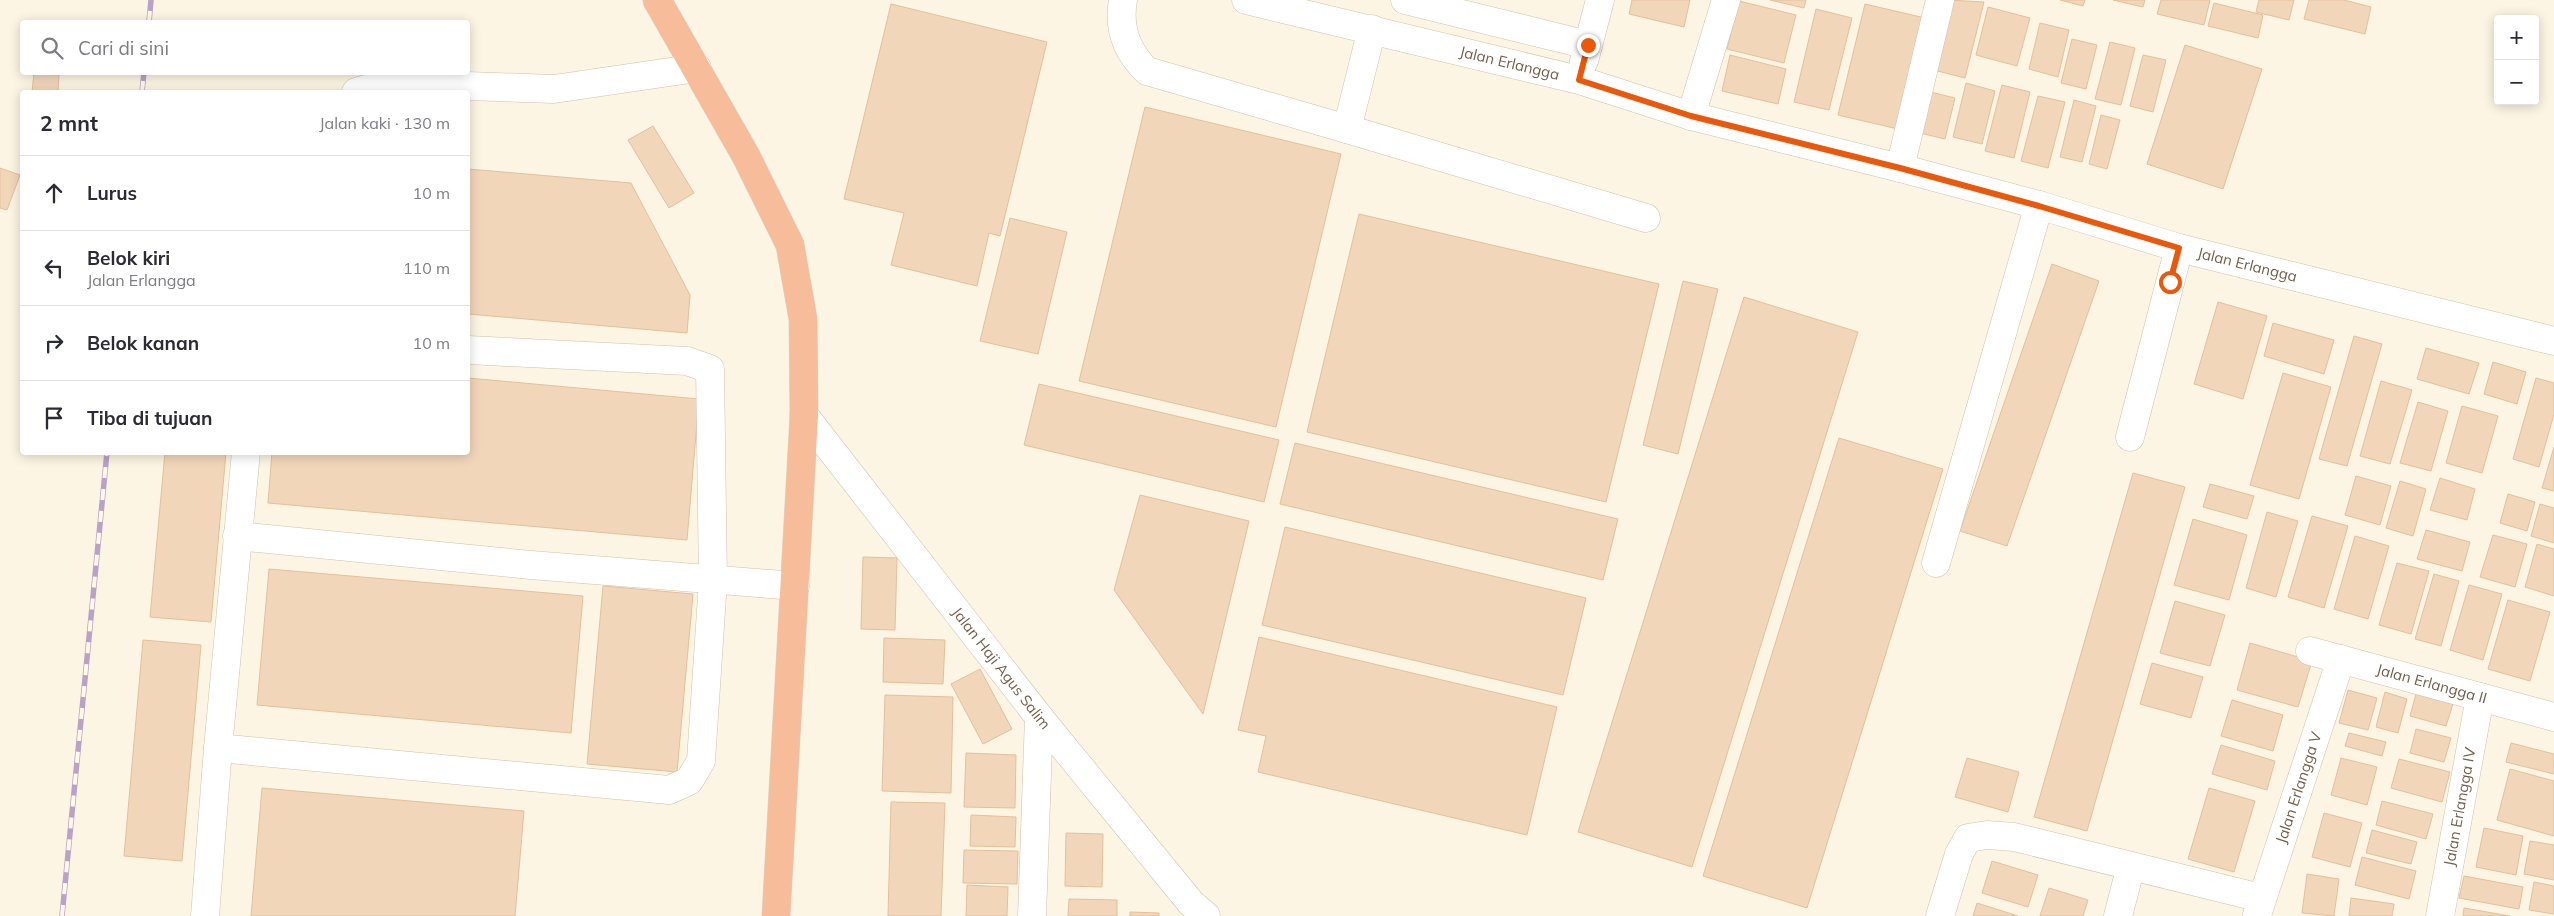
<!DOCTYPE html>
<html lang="id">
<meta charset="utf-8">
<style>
:root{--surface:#fff;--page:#f2f2f3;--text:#2b2b33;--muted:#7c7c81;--line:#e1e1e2}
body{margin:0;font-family:Mulish,sans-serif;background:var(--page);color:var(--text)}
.controls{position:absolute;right:15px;top:15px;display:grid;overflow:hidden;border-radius:5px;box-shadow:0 2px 12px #0003}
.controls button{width:45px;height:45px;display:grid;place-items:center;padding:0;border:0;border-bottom:1px solid var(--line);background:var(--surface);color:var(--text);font:25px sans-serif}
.stop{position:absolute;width:15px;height:15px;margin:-11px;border:4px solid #ea580c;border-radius:50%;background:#fff}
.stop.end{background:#ea580c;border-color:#fff;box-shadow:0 1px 5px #0008}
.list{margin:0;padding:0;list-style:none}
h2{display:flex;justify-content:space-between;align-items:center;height:65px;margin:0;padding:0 20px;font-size:21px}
h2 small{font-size:16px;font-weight:400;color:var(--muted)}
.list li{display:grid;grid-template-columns:32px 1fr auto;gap:15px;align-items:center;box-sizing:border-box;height:75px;padding:0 20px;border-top:1px solid var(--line)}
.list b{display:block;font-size:19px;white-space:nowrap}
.list p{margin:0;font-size:16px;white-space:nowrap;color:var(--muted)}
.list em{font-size:16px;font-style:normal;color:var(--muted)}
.icon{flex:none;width:28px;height:28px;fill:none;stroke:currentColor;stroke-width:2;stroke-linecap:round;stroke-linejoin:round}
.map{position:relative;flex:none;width:2554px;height:916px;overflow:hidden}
.search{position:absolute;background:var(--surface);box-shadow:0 2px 12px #0003;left:20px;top:20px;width:450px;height:55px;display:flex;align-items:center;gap:12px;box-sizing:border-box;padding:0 18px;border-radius:5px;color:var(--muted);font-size:19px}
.panel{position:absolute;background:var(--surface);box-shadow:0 2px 12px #0003;left:20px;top:90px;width:450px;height:365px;border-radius:5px}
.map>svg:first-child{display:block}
</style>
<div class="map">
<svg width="2554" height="916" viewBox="0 0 2554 916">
<rect width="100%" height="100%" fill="#fcf5e3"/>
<path fill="#f2d6ba" stroke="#e4bf9b" d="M1632,0H1690L1684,27L1629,14Z
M1770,0H1806L1804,8Z
M1948,0L1984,2L1965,78L1930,69Z
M2060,0H2085L2083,6Z
M2113,0H2145L2143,7Z
M2161,0H2210L2204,25L2157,14Z
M2259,0H2294L2289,20L2256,12Z
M2309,0H2344L2371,7L2365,34L2304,19Z
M1739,1L1796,15L1784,63L1727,49Z
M2214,3L2263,15L2258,38L2208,26Z
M891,4L1047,42L1000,236L989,233L977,286L891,265L904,213L844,199Z
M1865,4L1925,18L1898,129L1838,115Z
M1988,7L2030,18L2017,66L1976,55Z
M1816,9L1852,18L1829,110L1794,102Z
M2040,23L2069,30L2058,77L2029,69Z
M2072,39L2097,45L2086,89L2061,83Z
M2110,42L2135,48L2121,105L2095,99Z
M2185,45L2262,69L2223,189L2147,164Z
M1730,55L1786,69L1778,104L1722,91Z
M2143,55L2166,60L2153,112L2130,106Z
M34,73L59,74L58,92H32Z
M1966,83L1995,91L1982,144L1953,137Z
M2002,85L2030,92L2014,158L1985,151Z
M1926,91L1955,98L1945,139L1916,132Z
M2038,96L2065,102L2048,168L2021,161Z
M2074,100L2096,106L2082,162L2060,157Z
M1145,107L1341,154L1276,427L1079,381Z
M2101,115L2120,120L2107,169L2089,164Z
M653,126L694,193L669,208L628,140Z
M0,168L20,175L7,210L0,208Z
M468,169L631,183L690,295L687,333L468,314Z
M1359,214L1659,284L1606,502L1307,432Z
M1010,218L1067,232L1038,354L980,341Z
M2052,264L2099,281L2007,546L1960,531Z
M1683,281L1718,289L1678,454L1643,445Z
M1744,297L1858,332L1692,867L1578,832Z
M2218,302L2267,316L2243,399L2194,384Z
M2273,323L2334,340L2324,374L2264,356Z
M2354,336L2382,344L2347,466L2319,459Z
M2426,348L2479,363L2469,394L2417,379Z
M2493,362L2526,372L2517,404L2484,394Z
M2283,373L2331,387L2299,499L2250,485Z
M468,378L699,399L687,540L268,503L272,452H468Z
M2536,378L2554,383V414L2539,467L2513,459Z
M2381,381L2412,390L2390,464L2360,456Z
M1039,384L1279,440L1264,502L1024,445Z
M2418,402L2448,411L2431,471L2400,463Z
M2462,406L2498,416L2482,473L2446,463Z
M1839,438L1943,469L1807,908L1703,876Z
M1295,443L1618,519L1603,580L1280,504Z
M2554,447V491L2542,488Z
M165,452H226L211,622L150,617Z
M2133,473L2185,487L2087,831L2034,817Z
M2356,476L2391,486L2380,525L2345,515Z
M2440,478L2475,489L2467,520L2430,510Z
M2400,481L2426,489L2413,536L2386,528Z
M2210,484L2254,496L2247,519L2203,507Z
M2508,494L2535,502L2527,531L2500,523Z
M1140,495L1249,521L1203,714L1114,590Z
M2540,504L2554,508V543L2531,536Z
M2267,512L2298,521L2276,597L2246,588Z
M2312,516L2348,526L2324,608L2288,597Z
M2193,519L2247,535L2229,600L2174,585Z
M1285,527L1586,598L1563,695L1262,625Z
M2426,530L2470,542L2462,571L2417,559Z
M2493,535L2527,544L2515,587L2480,577Z
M2355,536L2389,546L2368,619L2334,609Z
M2537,544L2554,549V596L2525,587Z
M863,557L897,558L895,630L861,629Z
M2397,563L2429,571L2411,634L2379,625Z
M269,569L583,596L571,733L257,705Z
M2434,574L2459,581L2441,646L2415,639Z
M2469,585L2502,594L2483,660L2450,650Z
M603,586L693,594L677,772L587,764Z
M2508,600L2550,612L2530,681L2488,669Z
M2175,601L2225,615L2210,666L2160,653Z
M1259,637L1557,707L1527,835L1258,772L1266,736L1238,730Z
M884,638L945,640L943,684L883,682Z
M143,640L201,645L182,861L124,856Z
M2250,643L2312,661L2298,707L2237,690Z
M2152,663L2203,677L2191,718L2140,704Z
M980,669L1012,729L983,744L951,684Z
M2348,690L2377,698L2368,730L2339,723Z
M2385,692L2407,699L2398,733L2376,727Z
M2416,694L2453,704L2446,726L2410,716Z
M885,695L953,697L951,793L882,791Z
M2232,700L2283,715L2273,751L2221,736Z
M2416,729L2451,738L2444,762L2410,753Z
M2349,733L2386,742L2382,756L2345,746Z
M2511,743L2554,754V774L2506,762Z
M2221,745L2275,761L2267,790L2212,774Z
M966,753L1016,755L1015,808L964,807Z
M1967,758L2019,772L2008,812L1955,797Z
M2341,758L2377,767L2367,805L2331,795Z
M2399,759L2450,772L2442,802L2391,788Z
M2510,769L2554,781V836L2497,820Z
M262,788L524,811L515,916H251Z
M2209,788L2255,801L2234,872L2188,859Z
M2382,801L2433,814L2426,839L2376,825Z
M891,802L945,803L941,916H888Z
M2324,813L2362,823L2350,867L2312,857Z
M971,815L1016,817L1015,847L970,846Z
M2484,828L2523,836L2516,875L2476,867Z
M2372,830L2417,842L2411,864L2366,853Z
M1066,833L1103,834L1102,887L1065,886Z
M2530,841L2554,845V880L2524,874Z
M964,850L1018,851L1017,884L963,883Z
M2362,857L2416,871L2409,899L2355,885Z
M1992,861L2038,875L2028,907L1982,893Z
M2307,874L2339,879L2334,916L2302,913Z
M2464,876L2523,887L2519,909L2459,898Z
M2534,882L2554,886V914L2529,910Z
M967,885L1008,887L1007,916H966Z
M2049,888L2088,900L2083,916H2040Z
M2351,898L2394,904L2392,916H2349Z
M1069,899L1117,900V916H1068Z
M1977,903L2018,916H1973Z
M2464,908L2510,916H2463Z
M1130,912L1159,913V916H1130Z"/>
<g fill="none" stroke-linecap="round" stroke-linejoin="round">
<defs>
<g id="minor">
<path d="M1123,0C1118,28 1127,52 1147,71L1347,129L1372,29"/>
<path id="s1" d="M1246,0L1579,80L1691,116L1900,168L2039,205L2179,248L2554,341"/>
<path d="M1405,0L1588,45"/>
<path d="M1584,61L1600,0"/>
<path d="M356,92L385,83L554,89L697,68"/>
<path d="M1691,116L1726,0"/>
<path d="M1347,129L1646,218"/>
<path d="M1900,168L1940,0"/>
<path id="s2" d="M804,415L1039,717L1191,903L1206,916"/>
<path d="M2130,437L2179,248"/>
<path d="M237,536L531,565L795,586"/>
<path d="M1936,563L2039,205"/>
<path id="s3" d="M2310,651L2554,717"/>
<path d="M218,748L669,790L689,781L701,761L713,581L710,369L687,361L468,350"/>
<path id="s4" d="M2257,915L2341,659"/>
<path d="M205,916L218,748L246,452"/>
<path d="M1032,916L1039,717"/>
<path d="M1940,916L1959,854L1968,838L1987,835L2014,837L2261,898"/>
<path d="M2118,916L2131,866"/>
<path id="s5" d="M2440,916L2480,697"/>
</g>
<path id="highway" d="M657,0L746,156L790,245L803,319L804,415L776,916"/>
</defs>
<use href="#minor" stroke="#d0c0ad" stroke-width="29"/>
<use href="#highway" stroke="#dbd5d0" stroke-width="29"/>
<use href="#minor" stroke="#fff" stroke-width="28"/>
<use href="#highway" stroke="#f7bc99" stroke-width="28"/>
<defs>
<path id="rail" d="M149,22L151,0
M142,92L144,72
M62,916L107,452"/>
</defs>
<use href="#rail" stroke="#b9a2c5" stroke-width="5.5"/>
<use href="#rail" stroke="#fff9e9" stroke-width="4" stroke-dasharray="11" stroke-linecap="butt"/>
</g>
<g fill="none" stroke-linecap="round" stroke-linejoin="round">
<path stroke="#ea580c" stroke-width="6" d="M1588,45L1579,80L1691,116L1900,168L2039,206L2179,248L2170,282"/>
</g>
<g text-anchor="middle" stroke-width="4" stroke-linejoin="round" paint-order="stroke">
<g font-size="15" fill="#745d49" stroke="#fff9e9">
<text dy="5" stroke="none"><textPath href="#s1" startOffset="271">Jalan Erlangga</textPath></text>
<text dy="5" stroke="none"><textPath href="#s1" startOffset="1036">Jalan Erlangga</textPath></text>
<text dy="5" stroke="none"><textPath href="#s2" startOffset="321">Jalan Haji Agus Salim</textPath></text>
<text dy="5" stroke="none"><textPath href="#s3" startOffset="126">Jalan Erlangga II</textPath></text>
<text dy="5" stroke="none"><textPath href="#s4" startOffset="134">Jalan Erlangga V</textPath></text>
<text dy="5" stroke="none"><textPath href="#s5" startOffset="111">Jalan Erlangga IV</textPath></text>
</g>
</g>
</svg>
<div class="controls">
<button>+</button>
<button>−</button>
</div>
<div class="stop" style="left:2170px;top:282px"></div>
<div class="stop end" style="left:1588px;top:45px"></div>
<div class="search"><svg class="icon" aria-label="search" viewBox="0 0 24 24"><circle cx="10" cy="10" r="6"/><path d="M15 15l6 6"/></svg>Cari di sini</div>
<section class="panel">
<h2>2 mnt<small>Jalan kaki · 130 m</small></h2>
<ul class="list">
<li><svg class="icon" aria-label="ahead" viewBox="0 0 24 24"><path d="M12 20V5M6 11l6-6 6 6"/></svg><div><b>Lurus</b></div><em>10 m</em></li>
<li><svg class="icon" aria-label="left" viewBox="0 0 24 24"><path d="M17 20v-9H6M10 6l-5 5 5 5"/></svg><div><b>Belok kiri</b><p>Jalan Erlangga</p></div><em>110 m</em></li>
<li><svg class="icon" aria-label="right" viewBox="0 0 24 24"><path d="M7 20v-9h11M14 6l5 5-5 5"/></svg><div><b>Belok kanan</b></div><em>10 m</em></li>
<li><svg class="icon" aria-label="arrive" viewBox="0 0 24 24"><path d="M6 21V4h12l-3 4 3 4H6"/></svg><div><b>Tiba di tujuan</b></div></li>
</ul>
</section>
</div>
